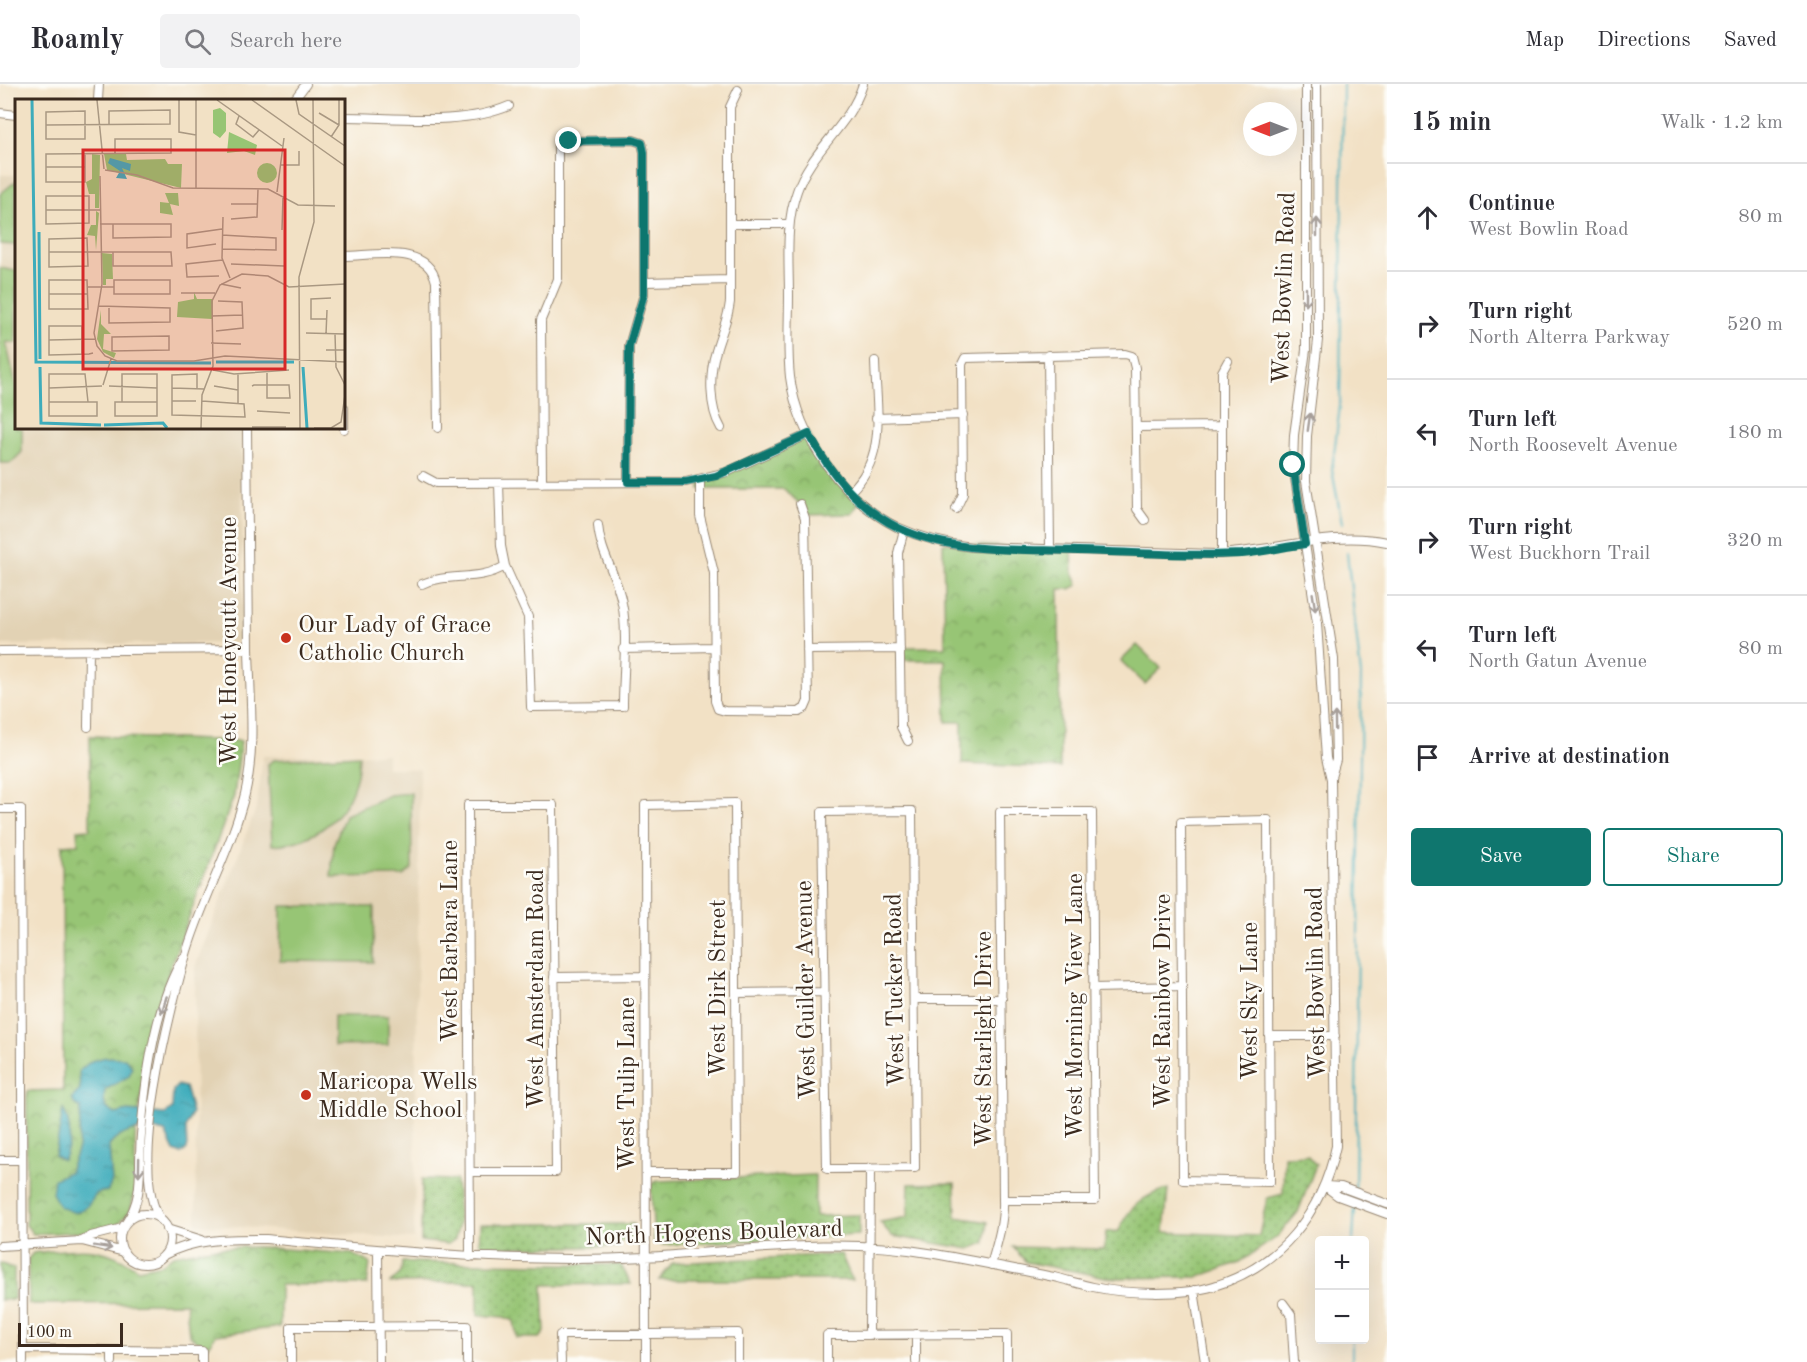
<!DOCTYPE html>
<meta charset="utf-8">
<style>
:root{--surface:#fff;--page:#f2f2f3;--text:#2b2b33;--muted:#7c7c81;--line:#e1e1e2;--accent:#0f766e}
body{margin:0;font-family:"Old Standard TT",serif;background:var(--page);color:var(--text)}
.controls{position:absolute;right:18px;bottom:18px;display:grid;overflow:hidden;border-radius:6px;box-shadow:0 6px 24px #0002}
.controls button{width:54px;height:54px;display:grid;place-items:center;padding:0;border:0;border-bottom:2px solid var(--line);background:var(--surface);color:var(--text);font:30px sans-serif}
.compass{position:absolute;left:1243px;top:18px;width:54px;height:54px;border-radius:50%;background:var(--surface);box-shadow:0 6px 24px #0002;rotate:270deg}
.scale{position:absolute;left:18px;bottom:15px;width:105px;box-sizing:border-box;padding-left:6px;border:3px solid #3b2a1e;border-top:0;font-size:16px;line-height:21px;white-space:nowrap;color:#3b2a1e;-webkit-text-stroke:4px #fdfcf7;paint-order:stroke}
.stop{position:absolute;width:18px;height:18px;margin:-14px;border:4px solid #0f766e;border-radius:50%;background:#fff}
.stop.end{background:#0f766e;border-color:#fff;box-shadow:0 2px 6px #0008}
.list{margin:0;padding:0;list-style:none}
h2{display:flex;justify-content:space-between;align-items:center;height:78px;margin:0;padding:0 24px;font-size:26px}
h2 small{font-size:20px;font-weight:400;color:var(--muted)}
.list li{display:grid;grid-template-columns:39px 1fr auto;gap:18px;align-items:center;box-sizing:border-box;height:108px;padding:0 24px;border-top:2px solid var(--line)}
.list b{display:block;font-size:22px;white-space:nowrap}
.list p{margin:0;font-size:20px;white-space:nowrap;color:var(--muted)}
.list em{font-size:20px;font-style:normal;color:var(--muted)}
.actions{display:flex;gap:12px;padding:18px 24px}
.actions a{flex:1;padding:14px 0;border:2px solid var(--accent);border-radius:6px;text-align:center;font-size:21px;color:var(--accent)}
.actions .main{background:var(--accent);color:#fff}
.icon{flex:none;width:33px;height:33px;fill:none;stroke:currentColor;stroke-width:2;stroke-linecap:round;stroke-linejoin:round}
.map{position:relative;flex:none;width:1387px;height:1278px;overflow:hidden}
header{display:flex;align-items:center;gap:36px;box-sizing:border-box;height:84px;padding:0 30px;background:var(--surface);border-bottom:2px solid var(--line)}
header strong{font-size:28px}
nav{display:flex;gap:33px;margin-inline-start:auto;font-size:21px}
.search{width:420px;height:54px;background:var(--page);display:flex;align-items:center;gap:15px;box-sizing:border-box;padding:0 21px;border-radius:6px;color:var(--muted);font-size:22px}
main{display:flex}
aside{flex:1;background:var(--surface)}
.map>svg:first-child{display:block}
</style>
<header>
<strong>Roamly</strong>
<div class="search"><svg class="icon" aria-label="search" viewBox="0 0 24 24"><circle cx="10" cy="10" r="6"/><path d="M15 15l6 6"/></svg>Search here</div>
<nav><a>Map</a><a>Directions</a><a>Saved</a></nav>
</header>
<main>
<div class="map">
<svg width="1387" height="1278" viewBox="0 0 1387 1278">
<defs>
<pattern id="grass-dots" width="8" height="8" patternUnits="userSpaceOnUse" patternTransform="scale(1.5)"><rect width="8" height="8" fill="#97c574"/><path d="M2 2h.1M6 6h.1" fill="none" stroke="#7ca05f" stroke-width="1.8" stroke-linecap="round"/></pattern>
<pattern id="park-crowns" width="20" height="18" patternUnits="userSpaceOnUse" patternTransform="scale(1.5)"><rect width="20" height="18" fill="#97c574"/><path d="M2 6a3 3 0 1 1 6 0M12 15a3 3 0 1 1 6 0" fill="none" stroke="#7ca05f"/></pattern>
<pattern id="water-ripples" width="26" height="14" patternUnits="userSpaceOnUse" patternTransform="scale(1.5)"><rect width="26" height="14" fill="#3eacbb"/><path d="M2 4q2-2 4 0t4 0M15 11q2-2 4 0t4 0" fill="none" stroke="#358c97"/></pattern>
</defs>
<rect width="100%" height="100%" fill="#fdfcf7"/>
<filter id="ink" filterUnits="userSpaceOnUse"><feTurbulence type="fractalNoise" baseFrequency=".0167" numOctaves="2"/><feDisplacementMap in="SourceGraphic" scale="12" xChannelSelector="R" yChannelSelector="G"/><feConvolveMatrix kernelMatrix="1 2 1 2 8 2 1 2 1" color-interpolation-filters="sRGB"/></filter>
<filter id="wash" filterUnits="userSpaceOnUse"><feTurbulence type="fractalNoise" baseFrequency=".008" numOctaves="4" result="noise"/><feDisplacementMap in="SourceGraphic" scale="24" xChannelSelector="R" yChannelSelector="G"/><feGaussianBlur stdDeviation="1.35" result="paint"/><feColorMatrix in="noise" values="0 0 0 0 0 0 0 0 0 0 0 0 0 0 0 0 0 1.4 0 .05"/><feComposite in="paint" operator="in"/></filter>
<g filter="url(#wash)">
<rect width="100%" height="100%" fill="#f2e1c5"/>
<path fill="#e2d2b4" d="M0,91H16V344H242L243,553L239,559L0,561Z
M387,670V684L420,685L414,1155L196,1140L195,883L257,722L263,672Z"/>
<path fill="url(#grass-dots)" stroke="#697849" stroke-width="1.5" d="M1307,1071L1316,1081L1298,1128L1277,1153L1240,1178L1198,1193L1111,1194L1026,1178L1013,1163L1104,1165L1106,1148L1119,1147C1127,1124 1145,1110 1168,1105L1164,1148L1259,1152L1267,1114L1283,1110L1284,1072Z
M422,1095L456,1096L459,1138L455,1155L448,1160L421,1157Z
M955,1099L956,1133L988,1138L985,1159L970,1165L892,1152L880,1138L908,1133L909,1100Z
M480,1140H634L631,1154L620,1158L619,1163H485L479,1158Z
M841,1170L852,1196H659L673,1179Z
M402,1178L621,1181L631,1200L543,1201L545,1248L540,1254H517L514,1237L504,1233L478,1231V1198L390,1199L401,1189Z
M0,1179L14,1185V1215L0,1216Z"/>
<path fill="url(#park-crowns)" stroke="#697849" stroke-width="1.5" d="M809,350L819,371L860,417L852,430L804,431L800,420L784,405H700V396Z
M943,459L1072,467L1073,489L1078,501L1070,505H1059L1060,684L962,680V638H946L945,576H900V563H945Z
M90,652L241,657L234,712L169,887L149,956L135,1055V1108L130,1127L116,1142L101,1147L33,1150L26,1141L27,1007L63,1006L62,761L78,760L77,746L90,745Z
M815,1091V1132L859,1131V1151L663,1161L654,1159L651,1100L658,1097Z
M257,1163L352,1170L370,1179L367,1201H280V1243L216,1251L207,1263L189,1251L186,1219L29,1220L28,1175L33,1169C77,1165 99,1158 138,1185L162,1180L173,1171L212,1164Z"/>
<path fill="#97c574" stroke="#697849" stroke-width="1.5" d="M16,97V161L0,160V110Z
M0,184L16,187V259L6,258L16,302V344H22V368L11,379H0Z
M1137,561L1161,584L1145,600L1121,577Z
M359,671C358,722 323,759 272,761L268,680L274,676Z
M411,709L412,785L403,792L331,793L334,760L345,731L390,711Z
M281,822L374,823L373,878L280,877Z
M334,932H388V961L334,962Z"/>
<path fill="url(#water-ripples)" stroke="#3c6b6c" stroke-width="1.5" d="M106,973L125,974L132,983L129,992L105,1006C103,1019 103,1024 116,1030L127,1027L165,1030L172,1025L173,1006L178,1001L185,1003L192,1028L186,1043L187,1065L181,1070L174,1067L165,1048C146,1042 121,1046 109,1062L112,1097L108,1107L97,1109L87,1123L75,1129L60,1123L52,1109L54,1095L69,1088L78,1064L81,1024L74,1020L72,1014L80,1006L79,987L91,977Z
M63,1025C72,1041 72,1060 63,1076L55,1072Z"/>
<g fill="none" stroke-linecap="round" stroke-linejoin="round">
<path stroke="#3eacbb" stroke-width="2" d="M1342,439L1332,386L1340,322L1343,0
M1347,469L1361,591L1355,1116
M1353,1156L1355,1122
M1352,1278V1256"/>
</g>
</g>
<g filter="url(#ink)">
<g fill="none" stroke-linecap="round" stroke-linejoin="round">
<defs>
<path id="minor" d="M863,0C850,42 811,66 797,107C785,140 789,177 789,211C789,238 787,266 790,293C798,354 843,416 897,443C921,454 946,460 972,463L1216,470C1273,468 1331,446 1387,458
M1317,0L1318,256L1307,352L1306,397L1334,575L1336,676L1331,693
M98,16L99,0
M294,16L306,0
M0,29L16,31
M344,33C394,33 463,42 509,22
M730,140H789
M344,172C373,172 428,159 436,198L438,344
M645,198L730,196
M1048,271L1050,466
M344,324V345
M876,334L963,331
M1136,343L1221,342
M721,344C709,324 709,289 716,267C721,249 728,236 730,218V23L738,6
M423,392L436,399L686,398L727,388L809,350
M700,396V432L714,489L715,617L718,625L725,627L799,628L805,624L808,617L805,434L800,420
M499,399L501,462L505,482L528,533L531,623L623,622C623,592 628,547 622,519C617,491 600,469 598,441
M542,399L541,236L558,195V60L569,57L633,56L642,59L644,68V210L629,262L628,398
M850,408C888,372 876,326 875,277
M956,425L963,410L962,280L965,274L1125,270L1132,272L1135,284L1137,425L1145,436
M904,446L898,469L900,576L901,643L908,657
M1222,470V288L1228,277
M422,500C449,488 479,498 505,482
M623,565L714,563
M807,566L900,565
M0,567L249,565
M88,643L89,567
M0,725H21L23,1278
M912,727L915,1084L827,1085L822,728Z
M1268,736L1270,1098L1183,1096L1181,738Z
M554,893L645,892
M1093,904L1182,902
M736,909L824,908
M914,915H1002
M1269,952H1335
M0,1076H22
M470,1088H556L553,721H468L470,1173
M646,1088H737L735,719L645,721L646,1278
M1325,1102L1338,1112L1387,1130
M1326,1102L1341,1103L1387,1120
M120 1155a25 25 0 1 1 50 0a25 25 0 1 1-50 0Z
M161,1136C127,1089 171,923 187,867C203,814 232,763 245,710C256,663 250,613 249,565C248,491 248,417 247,344
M126,1139C145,1111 138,1085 141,1051C145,996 154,922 183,874
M167,1145L202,1156
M82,1157L91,1152L123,1144
M0,1162L82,1157L124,1168
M378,1166L379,1278
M164,1171C195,1154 230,1155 266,1155C392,1167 519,1180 646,1173C743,1167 839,1152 935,1170C975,1177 1014,1185 1054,1193C1067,1196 1080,1200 1093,1203C1125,1210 1183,1212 1214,1202C1280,1182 1322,1129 1336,1062L1331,695L1326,674L1317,539L1293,381L1294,351L1306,266V0
M991,1181C997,1160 1004,1138 1003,1116L1000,728H1092L1095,1116H1003
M1194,1206L1205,1278
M1283,1219L1291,1230L1294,1278
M916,1250V1278
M869,1251L870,1084
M23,1265L202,1267V1278
M112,1266V1278
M291,1278V1243L467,1242V1278
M561,1278L560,1251L738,1249V1278
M827,1278V1251L995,1250H1007V1278"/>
</defs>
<use href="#minor" stroke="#968672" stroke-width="10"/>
<use href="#minor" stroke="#fff" stroke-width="8"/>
</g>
<defs><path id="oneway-shaft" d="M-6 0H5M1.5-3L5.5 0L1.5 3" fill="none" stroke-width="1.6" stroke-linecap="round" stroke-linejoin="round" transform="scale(1.5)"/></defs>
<g stroke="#a79f9a">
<use href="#oneway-shaft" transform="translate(1317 143) rotate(-90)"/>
<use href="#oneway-shaft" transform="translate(1306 213) rotate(90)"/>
<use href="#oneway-shaft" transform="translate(1309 338) rotate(-82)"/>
<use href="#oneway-shaft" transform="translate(1314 518) rotate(81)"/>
<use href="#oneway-shaft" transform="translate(1335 637) rotate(-91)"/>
<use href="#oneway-shaft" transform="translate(164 921) rotate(107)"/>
<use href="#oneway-shaft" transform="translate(139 1083) rotate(91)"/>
<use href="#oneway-shaft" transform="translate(103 1163) rotate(9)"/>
</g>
</g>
<g fill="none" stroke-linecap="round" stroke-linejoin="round" filter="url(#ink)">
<path stroke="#0f766e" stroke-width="8" d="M569,57L633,56L642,59L644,68V210L629,262L628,398H686L716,392L809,350C829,388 859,425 899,444C954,470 1019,465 1078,467C1132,468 1188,473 1242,470C1263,468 1284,463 1305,460L1293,381"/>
</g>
<g fill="#c8321e" stroke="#fdfcf7" stroke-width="2">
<circle cx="286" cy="554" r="6"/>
<circle cx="306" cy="1011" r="6"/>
</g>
<g text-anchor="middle" stroke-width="5" stroke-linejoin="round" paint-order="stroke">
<g font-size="24" fill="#3b2a1e" stroke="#fdfcf7">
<text transform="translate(1283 204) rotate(-88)" y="8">West Bowlin Road</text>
<text transform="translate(228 557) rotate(-90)" y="8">West Honeycutt Avenue</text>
<text transform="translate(449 857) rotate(-90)" y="8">West Barbara Lane</text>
<text transform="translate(1315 899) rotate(-91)" y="8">West Bowlin Road</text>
<text transform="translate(717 904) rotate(-90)" y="8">West Dirk Street</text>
<text transform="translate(535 905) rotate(-90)" y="8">West Amsterdam Road</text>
<text transform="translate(805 906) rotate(-91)" y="8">West Guilder Avenue</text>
<text transform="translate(894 906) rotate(-91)" y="8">West Tucker Road</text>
<text transform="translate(1162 917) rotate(-90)" y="8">West Rainbow Drive</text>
<text transform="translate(1249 917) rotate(-90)" y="8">West Sky Lane</text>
<text transform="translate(1074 922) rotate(-90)" y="8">West Morning View Lane</text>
<text transform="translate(983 955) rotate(-90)" y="8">West Starlight Drive</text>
<text transform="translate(626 1000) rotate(-90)" y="8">West Tulip Lane</text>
<text transform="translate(714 1148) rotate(-2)" y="8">North Hogens Boulevard</text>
</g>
<g font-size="24" fill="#3b2a1e" stroke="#fdfcf7" text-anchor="start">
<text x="298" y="548">Our Lady of Grace<tspan x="298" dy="28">Catholic Church</tspan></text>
<text x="318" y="1005">Maricopa Wells<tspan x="318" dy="28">Middle School</tspan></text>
</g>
</g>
<g transform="translate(15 15)">
<rect width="330" height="330" fill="#f2e1c5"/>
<path d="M81,112L84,114L81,151L80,137L72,136L76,126H81ZM86,211V225L96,235H89L88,250L101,254L99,259L88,253L82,240Z" fill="#97c574"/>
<path d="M77,55L85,56L84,109H80V95H74L71,83L77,80ZM89,55H111L112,61L150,60L153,65H167L166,89L92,71ZM87,154L97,155L98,180H91V186H88ZM179,193L182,200H198L197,220L162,218L163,203L179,200Z" fill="#97c574"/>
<path d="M205,9L211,14V32L205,39L198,34V11ZM214,33L242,46L240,56L229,52L212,54ZM242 74a10 10 0 1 1 20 0a10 10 0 1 1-20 0ZM150,94H163L164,107L155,105L158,116L145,114V103L154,104Z" fill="#97c574"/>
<path d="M95,59L116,65L115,72L107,69L112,80L101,79L105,72L93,64Z" fill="#3eacbb"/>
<path fill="none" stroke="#3eacbb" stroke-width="3" d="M17,1L21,263L196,264M24,133L25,260M201,263H279M25,268L26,324L86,326M288,268L292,329M89,326L148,324L152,329"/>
<path fill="none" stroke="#a99882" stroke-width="1.5" d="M82,1L89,70M164,1V33L181,36M181,1V90M202,1L267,47M237,1L330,67M281,1L284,15L330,47M70,12V40H31V13ZM304,14L324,26M224,17L221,25L238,38L244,31M31,26L155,25V11L94,12V26M316,38L324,26V1M70,54V83H31V55L156,54V40H100V54M265,66H284V52M31,68H70M90,71L122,76L158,89L253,90L283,106L320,107M85,77L87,185L79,234L82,247L90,257L102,262H179L210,257L330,263M262,93L269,39M31,97H74V124L31,125ZM216,105H243M31,111H86M208,118L207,159L215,179M216,120L242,118L243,90M85,125H156V138L98,139V125M267,131L268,97M207,136L261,139V151L207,150M72,139L73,167L34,168V140ZM201,145L172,149V135L207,130M34,153H156L157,167H98V153M216,165L269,167M204,177L172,178L171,165L208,161M34,181H72L73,210H34ZM99,181H155V195H99ZM206,185L226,189M73,188H99M166,194H200M34,195H73M84,207L155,209V223L94,224V209M197,217L227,216M311,220H296V200L316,199M201,232L228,229L227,203L203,202M291,234L330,235M311,235L312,211M320,235L321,268L330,286M154,237V251L97,252V238ZM34,241L80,240M196,244L226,245M311,251H330M67,255V227H34V256L74,255L78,254M198,271L219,275L274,271M223,275V305M88,286L96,260M94,287L142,289M199,287L223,291M237,287L239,286H274L275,299H252V272M34,289L87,287M157,289L189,290M182,289V275L157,276V316L230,318L229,305L187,302M157,302H181M34,303H82V317H34V275H70L73,303M107,303V275H142V317H100V303H142M242,312L275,314M237,328H271M186,329L187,296L198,267L197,202L205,186L227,175L253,177L274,188L330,185M285,329L284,178L299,123L298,1M299,329H316L326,323L330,296"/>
<path fill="#d62828" fill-opacity="0.15" stroke="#d62828" stroke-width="3" d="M68,51H270V270H68Z"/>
<rect width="330" height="330" fill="none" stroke="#3b2a1e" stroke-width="3"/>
</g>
</svg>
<div class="controls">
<button>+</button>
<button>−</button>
</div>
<svg class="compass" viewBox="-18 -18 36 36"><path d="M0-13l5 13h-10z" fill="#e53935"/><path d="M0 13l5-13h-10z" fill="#7c7c81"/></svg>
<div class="scale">100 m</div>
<div class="stop" style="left:1293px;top:381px"></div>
<div class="stop end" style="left:569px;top:57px"></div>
</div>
<aside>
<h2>15 min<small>Walk · 1.2 km</small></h2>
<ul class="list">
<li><svg class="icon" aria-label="ahead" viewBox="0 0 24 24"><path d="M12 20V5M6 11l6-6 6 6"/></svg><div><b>Continue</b><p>West Bowlin Road</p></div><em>80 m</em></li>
<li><svg class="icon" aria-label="right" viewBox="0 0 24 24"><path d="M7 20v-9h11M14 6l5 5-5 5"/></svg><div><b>Turn right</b><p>North Alterra Parkway</p></div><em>520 m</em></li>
<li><svg class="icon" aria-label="left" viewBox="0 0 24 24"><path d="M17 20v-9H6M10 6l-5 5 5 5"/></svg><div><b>Turn left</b><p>North Roosevelt Avenue</p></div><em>180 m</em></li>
<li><svg class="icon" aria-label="right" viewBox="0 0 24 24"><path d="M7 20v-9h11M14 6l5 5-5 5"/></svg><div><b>Turn right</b><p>West Buckhorn Trail</p></div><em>320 m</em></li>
<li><svg class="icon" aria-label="left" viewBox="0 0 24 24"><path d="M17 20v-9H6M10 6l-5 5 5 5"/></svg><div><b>Turn left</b><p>North Gatun Avenue</p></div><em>80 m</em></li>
<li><svg class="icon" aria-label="arrive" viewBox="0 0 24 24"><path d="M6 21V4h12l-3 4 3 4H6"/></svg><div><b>Arrive at destination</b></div></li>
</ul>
<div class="actions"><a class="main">Save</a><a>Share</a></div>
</aside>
</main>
